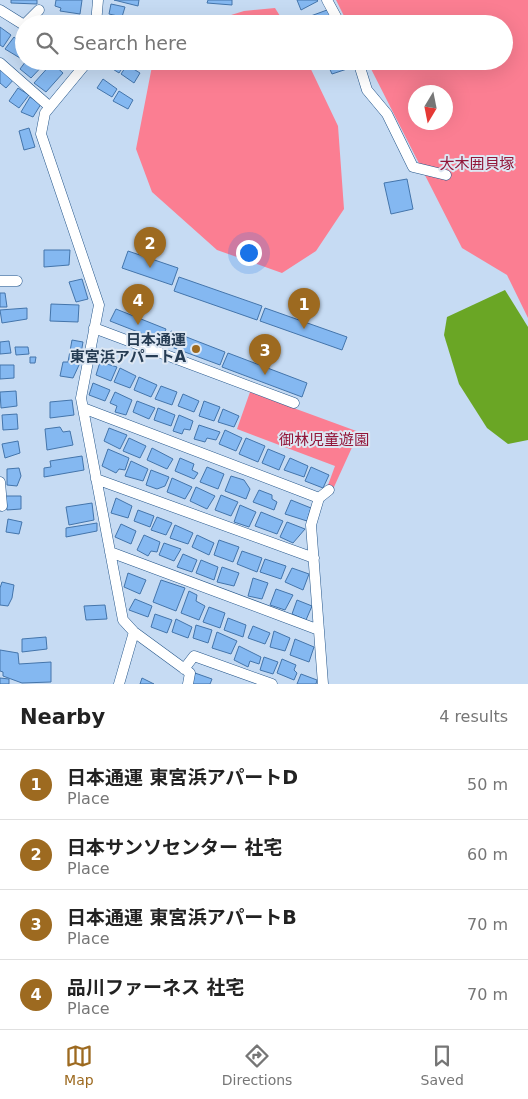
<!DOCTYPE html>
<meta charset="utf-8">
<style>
:root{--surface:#fff;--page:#f6f6f6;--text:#222;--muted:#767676;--line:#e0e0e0;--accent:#9d6a20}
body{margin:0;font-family:"DejaVu Sans","Noto Sans JP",sans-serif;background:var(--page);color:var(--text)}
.compass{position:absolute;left:408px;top:85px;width:45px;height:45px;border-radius:50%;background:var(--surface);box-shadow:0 5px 20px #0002;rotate:190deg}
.you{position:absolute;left:248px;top:252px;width:18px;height:18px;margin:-12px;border:4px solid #fff;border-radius:50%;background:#1a73e8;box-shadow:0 0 0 8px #1a73e833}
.badge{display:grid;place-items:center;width:32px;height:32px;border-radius:50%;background:var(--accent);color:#fff;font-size:16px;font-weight:700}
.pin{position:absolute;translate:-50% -41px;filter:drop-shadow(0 1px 2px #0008)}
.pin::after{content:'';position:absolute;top:26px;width:18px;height:15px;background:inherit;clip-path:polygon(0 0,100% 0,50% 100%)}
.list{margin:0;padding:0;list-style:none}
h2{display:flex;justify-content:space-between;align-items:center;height:65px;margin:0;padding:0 20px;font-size:21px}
h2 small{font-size:16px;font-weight:400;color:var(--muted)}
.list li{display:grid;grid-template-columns:32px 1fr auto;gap:15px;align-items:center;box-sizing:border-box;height:70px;padding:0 20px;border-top:1px solid var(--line)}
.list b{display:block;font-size:19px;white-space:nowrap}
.list p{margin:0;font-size:16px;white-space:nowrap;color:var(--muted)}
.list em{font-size:16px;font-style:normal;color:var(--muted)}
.icon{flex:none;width:28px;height:28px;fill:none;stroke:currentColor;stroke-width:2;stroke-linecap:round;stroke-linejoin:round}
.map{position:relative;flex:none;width:528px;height:684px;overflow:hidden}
.search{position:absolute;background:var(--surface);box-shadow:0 5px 20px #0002;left:15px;right:15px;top:15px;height:55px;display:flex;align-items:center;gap:12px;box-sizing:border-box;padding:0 18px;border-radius:28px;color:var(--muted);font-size:19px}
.sheet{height:345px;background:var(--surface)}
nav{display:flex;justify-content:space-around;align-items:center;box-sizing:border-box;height:70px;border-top:1px solid var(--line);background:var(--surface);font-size:14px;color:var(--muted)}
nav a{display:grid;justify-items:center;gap:2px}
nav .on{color:var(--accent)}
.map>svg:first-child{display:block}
</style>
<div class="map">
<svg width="528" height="684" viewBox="0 0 528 684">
<rect width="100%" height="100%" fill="#c6dbf3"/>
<path fill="#fb7e92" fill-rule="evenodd" d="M336,0H528V318L507,275L462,248L367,61H504V24H348ZM416,92H446V122H416Z
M275,8L285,24H202L244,11Z
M153,61H307L338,126L344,209L316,251L282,273L217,250L152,192L136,149Z
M250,392L359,432L334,487L328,485L335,466L237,429Z"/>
<path fill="#6aa625" d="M505,290L528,327V440L508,444L487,428L459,384L444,335L447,317Z"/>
<path fill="#84b8f1" stroke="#4475ab" d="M11,0H37V4L11,3Z
M56,0H82L80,14L60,11L61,8L55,6Z
M114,0H139L138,6Z
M208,0H232V5L207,3Z
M297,0H317L318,1L301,10Z
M111,4L125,7L122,17L109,14Z
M327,10L333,20L324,24H311L308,17Z
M178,16L179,24H151V20Z
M42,18L57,24H40Z
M0,27L11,35L3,47L0,45Z
M14,37L24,45V52L20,58L5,49Z
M26,61H47L31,78L20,69Z
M107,61H120L125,64L119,73L105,64Z
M326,61H354L356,66L332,74Z
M52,63L63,73L46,92L34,83Z
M127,65L140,73L134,83L121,74Z
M0,66L15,78L6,88L0,83Z
M103,79L117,89L112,97L97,88Z
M18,88L29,95L19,108L9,101Z
M119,91L133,100L128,109L113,101Z
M30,97L41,104L33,117L21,112Z
M29,128L35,147L24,150L19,131Z
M407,179L413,209L391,214L384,183Z
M44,250H70L69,265L44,267Z
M128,251L178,268L172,285L122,268Z
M179,277L262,306L257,320L174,291Z
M82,279L88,299L76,302L69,282Z
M0,293H5L7,307H0Z
M51,304L79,305L78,322L50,321Z
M27,308V319L2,323L0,310Z
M265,308L347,337L342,350L260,321Z
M116,309L166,329L161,341L110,321Z
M171,331L225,352L220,365L166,345Z
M72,340L83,342L79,365L73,378L60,376L63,362H68Z
M9,341L11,353L0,354V342Z
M15,347H28L29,354L16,355Z
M228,353L307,383L302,397L222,367Z
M30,357H36L35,363H30Z
M100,362L117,367L111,381L96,375Z
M0,365H14V378L0,379Z
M120,368L136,376L130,388L114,382Z
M139,377L157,385L151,397L134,390Z
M93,383L110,390L105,401L89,395Z
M161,386L177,392L172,405L155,399Z
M16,391L17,406L1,408L0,392Z
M115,392L132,400L126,415L115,412L117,406L110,403Z
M183,394L199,401L194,412L178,406Z
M72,400L74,415L50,418V402Z
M137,401L155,408L149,419L133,412Z
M204,401L220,407L214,421L199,416Z
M158,408L175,415L171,426L154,420Z
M223,409L239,416L234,427L218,422Z
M17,414L18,429L3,430L2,415Z
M179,415L193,421L190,430L184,429L182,434L173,431Z
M199,425L220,432L216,440L207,438L205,442L194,439Z
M60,427L63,432L70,431L73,445L47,450L45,429Z
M109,428L127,435L120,449L104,441Z
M225,430L242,438L236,451L219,444Z
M129,438L146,446L140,458L123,451Z
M246,438L265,446L258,462L239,454Z
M18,441L20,453L5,458L2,444Z
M152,448L173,459L167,469L147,460Z
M108,449L129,458L125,470L119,469L116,473L102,466Z
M268,449L285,456L279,470L262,463Z
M82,456L84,470L44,477V468L51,467L50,461Z
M180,458L194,464L192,470L198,473L194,479L175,471Z
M290,458L308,466L304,477L284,470Z
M131,461L148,469L143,481L125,476Z
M207,467L224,474L218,489L200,482Z
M311,467L329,475L323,488L305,481Z
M19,468L21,476L17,486L7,485V469Z
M151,470L169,477L165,486L157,489L146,485Z
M231,476L244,480L250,489L246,499L225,491Z
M172,478L192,487L185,499L167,492Z
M196,487L215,496L207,509L190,501Z
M259,490L272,495V499L277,502L274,510L253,502Z
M221,495L238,502L231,516L215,510Z
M6,496H21V509L7,510Z
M116,498L132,506L128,518L111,513Z
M291,500L311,508L307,521L285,514Z
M92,503L94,520L69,525L66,507Z
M240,505L256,512L249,527L234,522Z
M138,510L154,516L150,527L134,521Z
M261,512L283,521L277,534L255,526Z
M157,517L172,523L166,535L151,530Z
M8,519L22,522L19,534L6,532Z
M287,522L305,529L293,543L280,537Z
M97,523V531L66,537V528Z
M121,524L136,531L131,544L115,537Z
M175,525L193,533L188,544L170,538Z
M144,535L160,542L157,552L151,551L148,556L137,550Z
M197,535L214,543L209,555L192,547Z
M219,540L239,547L233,562L214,555Z
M164,543L181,549L174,561L159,555Z
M242,551L262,558L257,572L237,564Z
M183,554L197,560L192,572L177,567Z
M265,559L286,566L281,579L260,572Z
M201,560L218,567L214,580L196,573Z
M222,567L239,573L234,586L217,582Z
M292,568L309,574L303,590L285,582Z
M128,573L146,580L140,594L124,587Z
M253,578L268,583L262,599L248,596Z
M161,580L185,588L176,611L153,602Z
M2,582L14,585L12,598L8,606L0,605V588Z
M276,589L293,595L285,610L270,605Z
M189,591L197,595L196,601L205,606L199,620L181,613Z
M135,599L152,606L148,617L129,610Z
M297,600L312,606L306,620L292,614Z
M105,605L107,619L86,620L84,606Z
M209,607L225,613L220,628L203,622Z
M155,614L172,620L167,633L151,627Z
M228,618L246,625L243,637L224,630Z
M176,619L192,627L188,638L172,632Z
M196,625L212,630L208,643L193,638Z
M253,626L270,633L265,644L248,638Z
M274,631L290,638L285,651L270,647Z
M217,632L237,641L231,654L212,648Z
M46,637L47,649L22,652V639Z
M295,639L314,647L309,662L290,655Z
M239,646L261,657L259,664L250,661L248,667L234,660Z
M0,650L18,653L19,664L51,662V682L22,683L3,676V672L0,671Z
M264,657L278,662L273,674L260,670Z
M282,659L296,665L294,670L297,673L294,680L277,673Z
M195,673L212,679L210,684H192Z
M301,674L317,680L316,684H297Z
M0,678L9,679V684H0Z
M142,678L154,684H140Z"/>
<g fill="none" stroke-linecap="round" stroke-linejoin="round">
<defs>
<path id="minor" d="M327,0L340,24
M0,10L24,25
M25,24L39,10
M96,24L98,0
M88,61L45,113L41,134L99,305L81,398L123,620L134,632L190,673L188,684
M358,61L367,90L387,114L413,167L446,175
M0,63L50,107
M0,281H17
M94,328L294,403
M83,408L319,498L311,525L323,684
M96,479L314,558
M0,482L2,506
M319,498L329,490
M110,552L319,630
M184,669L194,656L272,684
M119,684L134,632"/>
</defs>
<use href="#minor" stroke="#25568a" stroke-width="11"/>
<use href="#minor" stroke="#fff" stroke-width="10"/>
</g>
<circle fill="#9d6a20" stroke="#dde7f3" stroke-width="2" cx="196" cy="349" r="5"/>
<g text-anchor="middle" stroke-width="4" stroke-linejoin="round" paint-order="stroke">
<g font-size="15" fill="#921639" stroke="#dde7f3">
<text x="477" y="169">大木囲貝塚</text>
<text x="324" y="445">御林児童遊園</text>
</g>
<g font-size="15" font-weight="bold" fill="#263c53" stroke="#dde7f3" text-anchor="end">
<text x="186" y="345">日本通運<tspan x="186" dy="17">東宮浜アパートA</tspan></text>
</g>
</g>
</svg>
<svg class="compass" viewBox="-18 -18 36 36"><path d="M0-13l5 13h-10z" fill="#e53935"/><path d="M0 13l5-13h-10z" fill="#767676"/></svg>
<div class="you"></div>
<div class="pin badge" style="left:304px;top:329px">1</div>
<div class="pin badge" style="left:150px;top:268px">2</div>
<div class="pin badge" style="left:265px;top:375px">3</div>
<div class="pin badge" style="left:138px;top:325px">4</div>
<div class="search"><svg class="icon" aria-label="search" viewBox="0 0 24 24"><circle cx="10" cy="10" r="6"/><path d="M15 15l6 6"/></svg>Search here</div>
</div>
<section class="sheet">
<h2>Nearby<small>4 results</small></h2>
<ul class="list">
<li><span class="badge">1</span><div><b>日本通運 東宮浜アパートD</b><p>Place</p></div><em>50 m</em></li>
<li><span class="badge">2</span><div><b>日本サンソセンター 社宅</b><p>Place</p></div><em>60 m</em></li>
<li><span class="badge">3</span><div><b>日本通運 東宮浜アパートB</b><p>Place</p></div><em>70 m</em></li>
<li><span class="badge">4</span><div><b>品川ファーネス 社宅</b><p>Place</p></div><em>70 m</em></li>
</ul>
</section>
<nav>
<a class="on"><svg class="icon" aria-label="map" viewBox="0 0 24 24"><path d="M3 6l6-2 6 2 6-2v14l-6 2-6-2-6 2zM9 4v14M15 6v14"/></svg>Map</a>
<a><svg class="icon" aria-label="directions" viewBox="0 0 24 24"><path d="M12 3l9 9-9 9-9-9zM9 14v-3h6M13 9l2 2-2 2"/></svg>Directions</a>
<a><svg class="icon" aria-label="saved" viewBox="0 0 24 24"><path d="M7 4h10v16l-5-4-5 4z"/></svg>Saved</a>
</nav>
